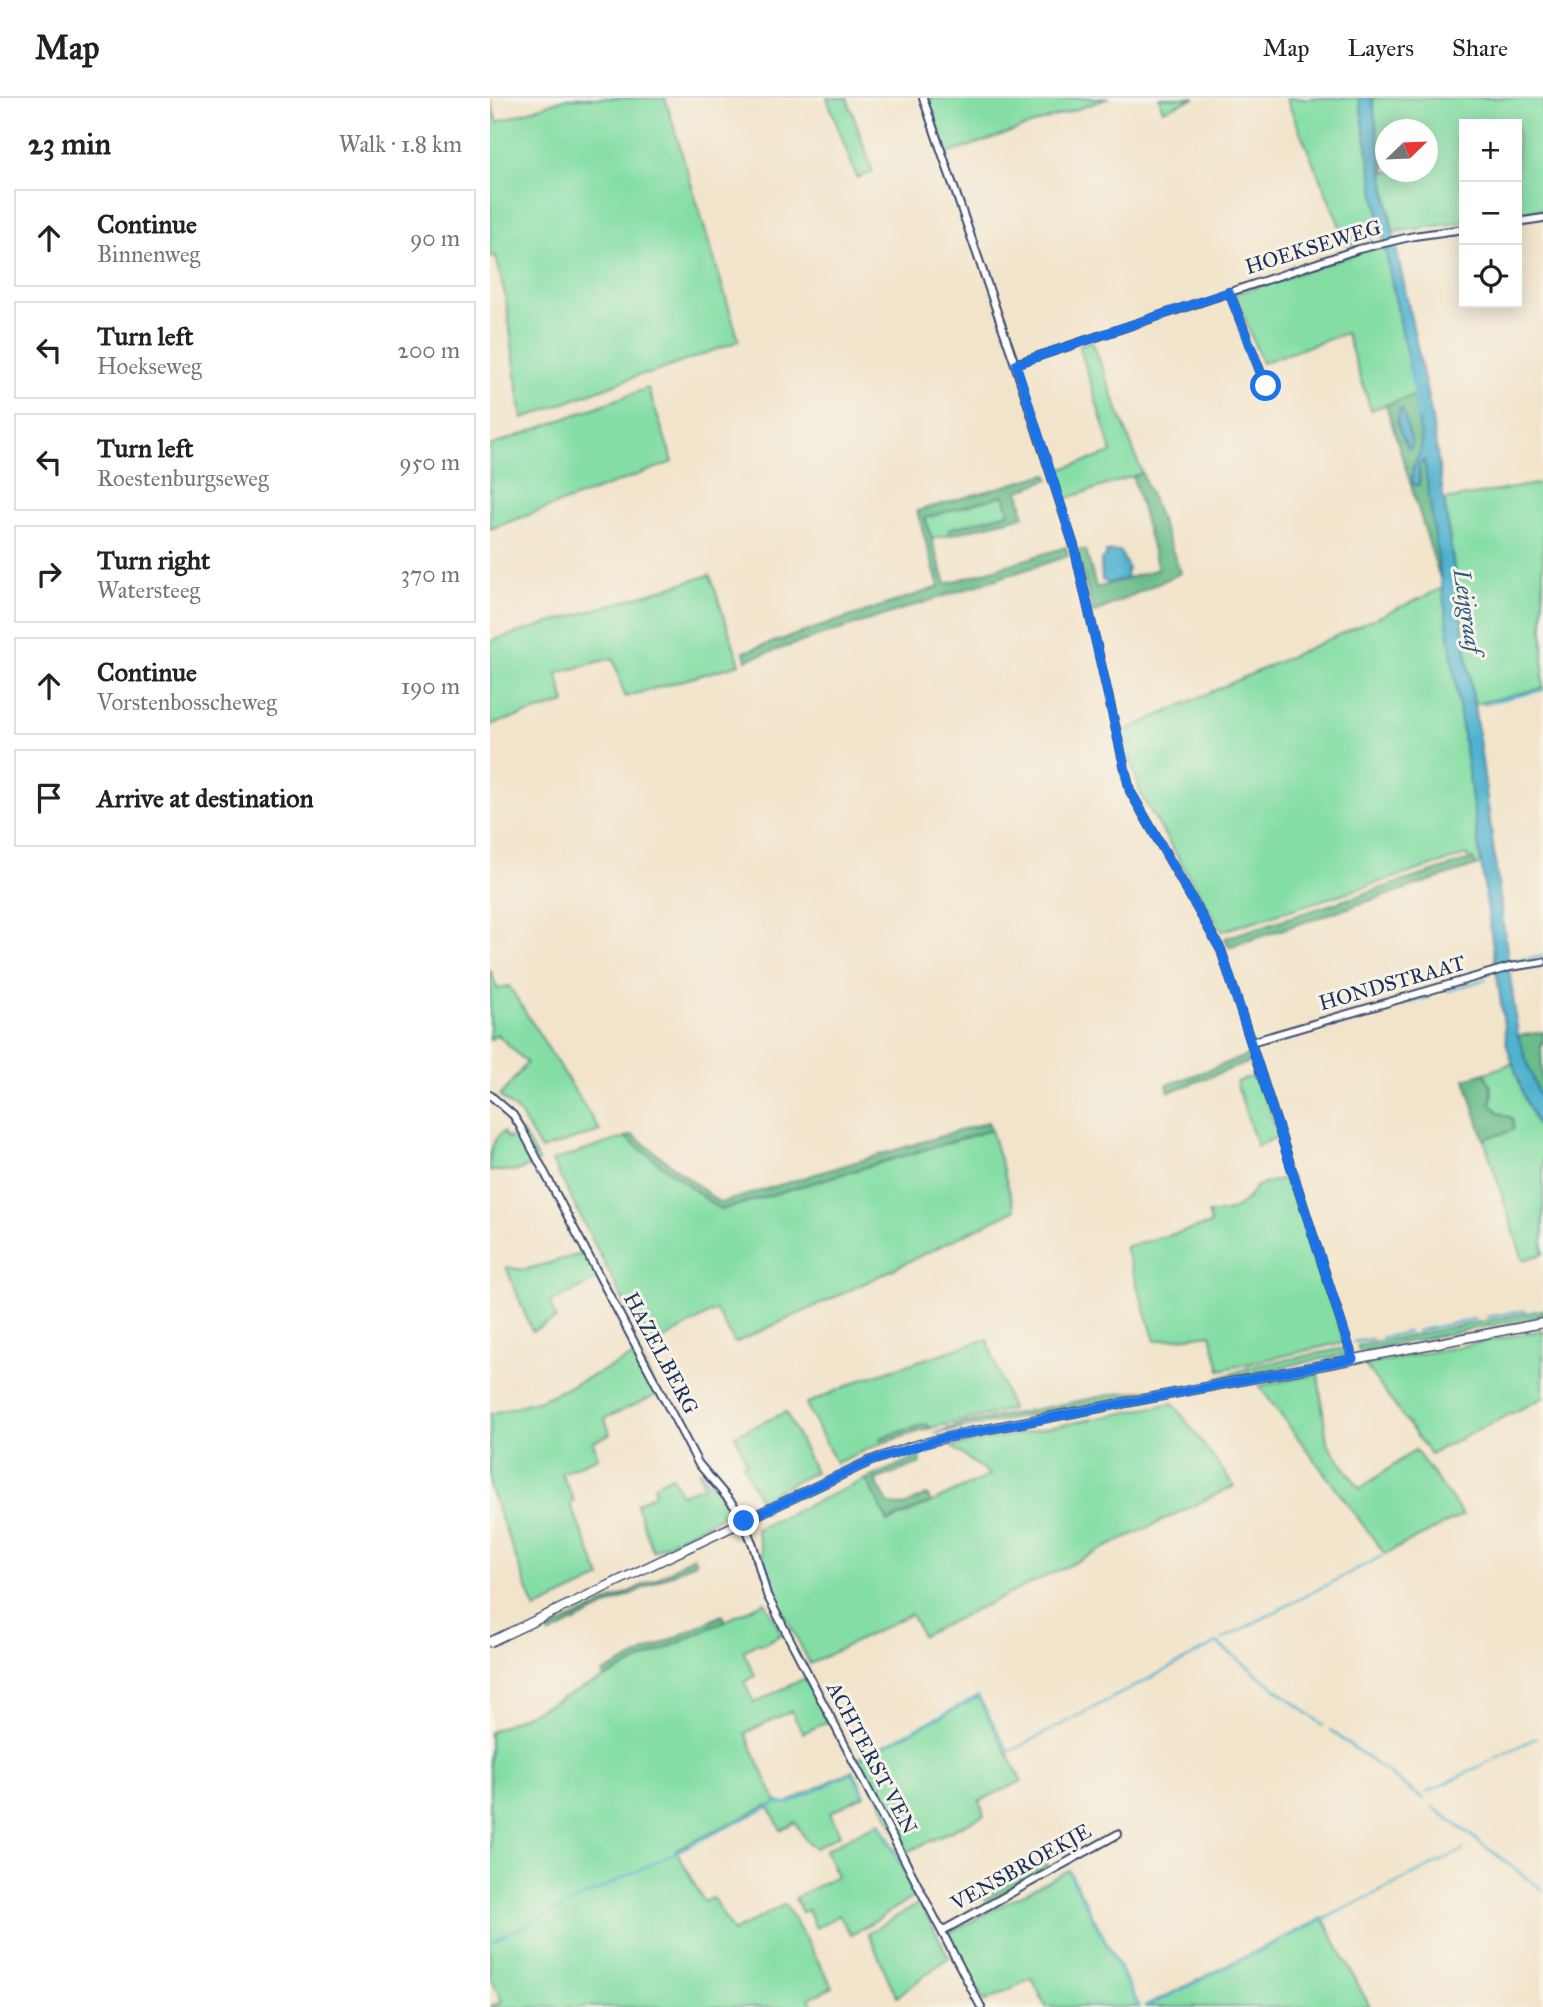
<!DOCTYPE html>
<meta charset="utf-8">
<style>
:root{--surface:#fff;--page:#f2f2f2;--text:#222;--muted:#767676;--line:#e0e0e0}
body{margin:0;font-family:"IM FELL Great Primer",serif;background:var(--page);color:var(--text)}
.controls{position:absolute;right:21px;top:21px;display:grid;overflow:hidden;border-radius:0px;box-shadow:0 4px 18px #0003}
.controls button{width:63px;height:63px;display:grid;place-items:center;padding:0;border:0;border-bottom:2px solid var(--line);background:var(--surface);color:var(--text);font:35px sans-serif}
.compass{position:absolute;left:885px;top:21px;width:63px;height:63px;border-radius:50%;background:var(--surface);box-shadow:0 4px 18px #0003;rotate:67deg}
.stop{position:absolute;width:21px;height:21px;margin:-16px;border:5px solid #1a73e8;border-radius:50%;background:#fff}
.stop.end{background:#1a73e8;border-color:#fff;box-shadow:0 2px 7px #0008}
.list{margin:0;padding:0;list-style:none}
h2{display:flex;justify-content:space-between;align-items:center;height:91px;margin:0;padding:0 28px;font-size:30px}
h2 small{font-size:23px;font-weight:400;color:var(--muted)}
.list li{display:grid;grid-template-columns:46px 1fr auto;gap:21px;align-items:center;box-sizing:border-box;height:98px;margin:0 14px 14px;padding:0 14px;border:2px solid var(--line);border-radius:0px}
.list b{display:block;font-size:26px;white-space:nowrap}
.list p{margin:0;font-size:23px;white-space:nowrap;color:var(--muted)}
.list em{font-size:23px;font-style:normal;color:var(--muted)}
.icon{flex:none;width:38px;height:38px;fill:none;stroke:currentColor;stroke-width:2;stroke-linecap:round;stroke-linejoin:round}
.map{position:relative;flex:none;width:1053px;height:1909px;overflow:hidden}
header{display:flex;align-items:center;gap:42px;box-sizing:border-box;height:98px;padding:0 35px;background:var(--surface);border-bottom:2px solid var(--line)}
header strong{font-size:33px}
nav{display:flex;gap:38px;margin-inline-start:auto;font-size:24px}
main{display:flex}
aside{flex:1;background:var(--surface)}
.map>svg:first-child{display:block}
</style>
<header>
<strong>Map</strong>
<nav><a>Map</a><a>Layers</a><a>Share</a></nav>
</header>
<main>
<aside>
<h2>23 min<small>Walk · 1.8 km</small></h2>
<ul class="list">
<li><svg class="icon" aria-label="ahead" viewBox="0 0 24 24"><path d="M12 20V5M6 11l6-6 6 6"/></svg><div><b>Continue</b><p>Binnenweg</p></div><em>90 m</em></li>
<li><svg class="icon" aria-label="left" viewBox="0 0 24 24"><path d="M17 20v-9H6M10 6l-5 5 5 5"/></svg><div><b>Turn left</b><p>Hoekseweg</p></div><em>200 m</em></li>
<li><svg class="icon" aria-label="left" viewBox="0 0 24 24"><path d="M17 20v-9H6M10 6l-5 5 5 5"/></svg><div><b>Turn left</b><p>Roestenburgseweg</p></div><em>950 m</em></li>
<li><svg class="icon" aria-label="right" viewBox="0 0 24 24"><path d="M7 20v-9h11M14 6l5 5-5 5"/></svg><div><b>Turn right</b><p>Watersteeg</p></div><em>370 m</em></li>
<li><svg class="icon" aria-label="ahead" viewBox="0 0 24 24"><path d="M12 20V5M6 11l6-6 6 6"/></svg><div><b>Continue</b><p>Vorstenbosscheweg</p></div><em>190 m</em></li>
<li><svg class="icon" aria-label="arrive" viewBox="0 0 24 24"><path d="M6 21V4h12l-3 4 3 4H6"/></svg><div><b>Arrive at destination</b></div></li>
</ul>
</aside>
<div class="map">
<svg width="1053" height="1909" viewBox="0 0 1053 1909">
<rect width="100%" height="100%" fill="#f7f3e8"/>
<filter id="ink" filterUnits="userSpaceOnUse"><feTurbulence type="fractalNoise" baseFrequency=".0143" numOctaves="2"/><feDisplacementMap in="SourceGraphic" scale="14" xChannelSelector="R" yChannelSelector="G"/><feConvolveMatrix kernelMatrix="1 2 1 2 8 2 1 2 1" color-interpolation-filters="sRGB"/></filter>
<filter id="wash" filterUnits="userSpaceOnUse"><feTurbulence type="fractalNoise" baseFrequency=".00686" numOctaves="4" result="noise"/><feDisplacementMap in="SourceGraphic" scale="28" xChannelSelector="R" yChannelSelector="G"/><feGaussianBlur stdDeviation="1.57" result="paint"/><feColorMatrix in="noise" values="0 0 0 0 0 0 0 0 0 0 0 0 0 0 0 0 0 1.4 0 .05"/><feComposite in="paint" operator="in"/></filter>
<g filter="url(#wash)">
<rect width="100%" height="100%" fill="#f2e4ca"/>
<path fill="#84dea4" stroke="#508681" stroke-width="2" fill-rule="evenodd" d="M77,0H175L249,243L160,276L149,277L32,321L16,201L6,158L0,159V1L7,24Z
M337,0H357L383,74L367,80Z
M437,0H619L457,56Z
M669,0H705L673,12Z
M796,0H869L892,136L858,147Z
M882,0H1053V112L1027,116V26H974V124L903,134ZM895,32H937V74H895Z
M894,147L925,297L881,312L856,235L772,265L745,196Z
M602,243L652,375L575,401L566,373L622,355L589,247Z
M158,290L183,364L0,431V348Z
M1053,385V590L984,606L954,402Z
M514,397L519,415L459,431V437L442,441L435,419Z
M220,477L250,566L135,599L123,560L67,575L75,605L0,627V543Z
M953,490L991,766L986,768L983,761L979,762L977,757L732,833L652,699L632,634Z
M0,871L7,891L19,888L110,1033L51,1052L30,1016L10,998L37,965L7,936L0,942Z
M1023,965L1034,999L1053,1041V1156L1033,1162L994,1041L1021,1033L1022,1020L1009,1015L1001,1006L1002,994L995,975Z
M765,978L769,979L788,1039L767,1048L746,984Z
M31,1032L49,1064L27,1073H0C0,1057 0,1043 13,1034L18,1041Z
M501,1032L525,1112L356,1194L245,1245L226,1212L158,1250L62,1063L135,1039L231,1112Z
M801,1078L854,1244L730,1272L721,1236L665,1243L635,1149L721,1126L718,1115C740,1117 756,1107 766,1088Z
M95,1155L109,1181L60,1205L66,1221L42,1233L16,1169L34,1172Z
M1053,1212V1217L869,1253L868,1248Z
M1053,1232V1300L940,1356L875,1267Z
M497,1241L521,1311L441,1330L436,1326L391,1341L392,1345L346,1365L316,1306L373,1281Z
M856,1250L857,1256L724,1282L761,1269Z
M148,1256L169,1296L115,1320L120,1336L103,1344L108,1359L71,1375L84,1402L80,1406L111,1480L45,1511L0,1391V1316L53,1301Z
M828,1276L837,1345L870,1391L925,1352L973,1417L895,1456L769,1288Z
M683,1305L744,1388L432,1538L421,1516L320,1566L280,1487L266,1431L376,1381L399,1424L500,1377L462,1349Z
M296,1314L325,1374L269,1401L253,1366L257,1364L245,1337Z
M208,1372L244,1412L163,1453L146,1406L165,1396L164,1387L182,1378L191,1397L214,1388Z
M275,1504L292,1536L271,1547L268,1545L253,1553L265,1578L254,1584L264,1605L315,1580L337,1624L313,1635L301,1613L255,1635L286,1703L295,1706L363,1672L375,1697L340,1715L350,1736L325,1750L316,1742L305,1724L291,1732L278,1707L186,1752L214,1804L223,1800L243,1834L295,1806L343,1889L319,1900L323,1909H0L12,1903L0,1878V1634Z
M488,1599L532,1683L489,1703L495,1717L417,1754L369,1661Z
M390,1724L426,1794L425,1798L361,1837L349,1817L326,1830L318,1812L312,1814L305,1800L347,1778L335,1752Z
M579,1772L650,1909H556L542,1880L494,1904L459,1835Z
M430,1805L459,1859L407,1899C396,1878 389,1857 378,1835Z
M833,1820L880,1909H654Z"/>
<path fill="#6bbd8a" stroke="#437674" stroke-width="2" fill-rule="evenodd" d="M925,297L932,346L931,354L922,371L930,384L929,367L934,362L953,490L896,307ZM912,311L922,346V349H917L907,325Z
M652,375L691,475L603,515L587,452H596L606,490L668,471L643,379Z
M557,376L559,381L529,393L534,418L459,437V431L519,415L514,397L435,420L456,486L576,449L578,458L256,562L254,554L449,489L427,413Z
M983,761L986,768L739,849L735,840Z
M1053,934V946L1051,945L1053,1010L1028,938Z
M761,956L763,963L679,994L677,987Z
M995,975L1001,989V1006L1009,1015L1022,1020L1024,1030L1021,1033L994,1041L975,981Z
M498,1024L501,1032L230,1112L135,1039L143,1037L230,1105Z
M684,1290L444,1336L471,1326L629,1295Z
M436,1326L441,1330L392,1345L390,1340Z
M429,1358L431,1365L385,1382L398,1405C418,1412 419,1404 437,1397L441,1404L398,1424L376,1381Z
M203,1458L206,1464L59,1537L57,1533L170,1479Z
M232,1517L235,1523L114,1580L112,1575Z
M555,1763L559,1770L496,1803L493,1795Z"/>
<path fill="#50b3cf" stroke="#367196" stroke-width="2" d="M869,0H882L900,120L941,315L990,648L1028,938L1053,1010V1041L1034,999L1017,948L934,362L929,367V387H923C919,370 930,362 932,346L923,288L889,121Z
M910,311H912L922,346L920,351L917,349L907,325Z
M630,453L638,470L635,481L619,485L612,482L611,462L616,459V454Z"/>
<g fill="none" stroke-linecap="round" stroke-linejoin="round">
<path stroke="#50b3cf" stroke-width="2.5" d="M918,261L928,320
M993,606L1053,592
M1024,863L1053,858
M958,893L996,881
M912,907L939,899
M770,950L872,919
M997,1219L1036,1212
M927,1233L986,1221
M892,1240L918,1234
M864,1244L882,1241
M733,1541L892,1458
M840,1632L933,1701
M369,1660L488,1598L519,1654L727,1545L833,1627
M936,1695L1046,1640
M943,1709L1053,1792
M390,1727L411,1767
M413,1771L425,1794
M579,1775L649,1909
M0,1844L287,1705L298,1706L362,1675L373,1695
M657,1909L973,1752"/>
</g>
</g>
<g filter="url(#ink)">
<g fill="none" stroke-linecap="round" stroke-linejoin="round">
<defs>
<path id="minor" d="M433,0L525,266L584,448L640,693L731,852L863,1261
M1027,124L1053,120
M739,194L776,288
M525,266L869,151L924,138L974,131
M761,944L1020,869L1053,864
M0,997L23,1017L30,1028L208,1365L250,1415L263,1447L277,1497L491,1909
M452,1833L628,1736"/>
<path id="tertiary" d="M0,1544L380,1363L423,1348L471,1336L1053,1225"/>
</defs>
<use href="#minor" stroke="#3b4a6e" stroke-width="10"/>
<use href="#tertiary" stroke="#3b4a6e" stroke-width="11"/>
<use href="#minor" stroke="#fff" stroke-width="6"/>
<use href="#tertiary" stroke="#fff" stroke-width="8"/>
</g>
</g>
<g fill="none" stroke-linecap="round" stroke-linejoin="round" filter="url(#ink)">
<path stroke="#1a73e8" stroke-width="9" d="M254,1423L380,1363L453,1340L863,1261L731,852L640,693L584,448L526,266L739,194L776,288"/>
</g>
<g text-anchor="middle" stroke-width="6" stroke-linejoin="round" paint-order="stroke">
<g font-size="21" fill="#1b2f5e" stroke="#f7f3e8">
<text transform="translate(823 149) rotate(-17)" y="7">HOEKSEWEG</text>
<text transform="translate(902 885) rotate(-16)" y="7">HONDSTRAAT</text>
<text transform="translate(171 1255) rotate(62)" y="7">HAZELBERG</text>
<text transform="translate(382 1660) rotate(62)" y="7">ACHTERST VEN</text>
<text transform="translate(531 1769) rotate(-29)" y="7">VENSBROEKJE</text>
</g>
<g font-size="23" font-style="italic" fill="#2b5780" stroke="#f7f3e8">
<text transform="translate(978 513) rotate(81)" y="8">Leijgraaf</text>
</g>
</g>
</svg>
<div class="controls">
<button>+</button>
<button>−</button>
<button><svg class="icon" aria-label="locate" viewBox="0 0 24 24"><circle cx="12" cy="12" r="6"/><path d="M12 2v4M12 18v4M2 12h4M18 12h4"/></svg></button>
</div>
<svg class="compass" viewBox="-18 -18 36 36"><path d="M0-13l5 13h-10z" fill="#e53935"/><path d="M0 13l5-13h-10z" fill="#767676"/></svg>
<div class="stop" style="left:776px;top:288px"></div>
<div class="stop end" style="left:254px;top:1423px"></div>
</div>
</main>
